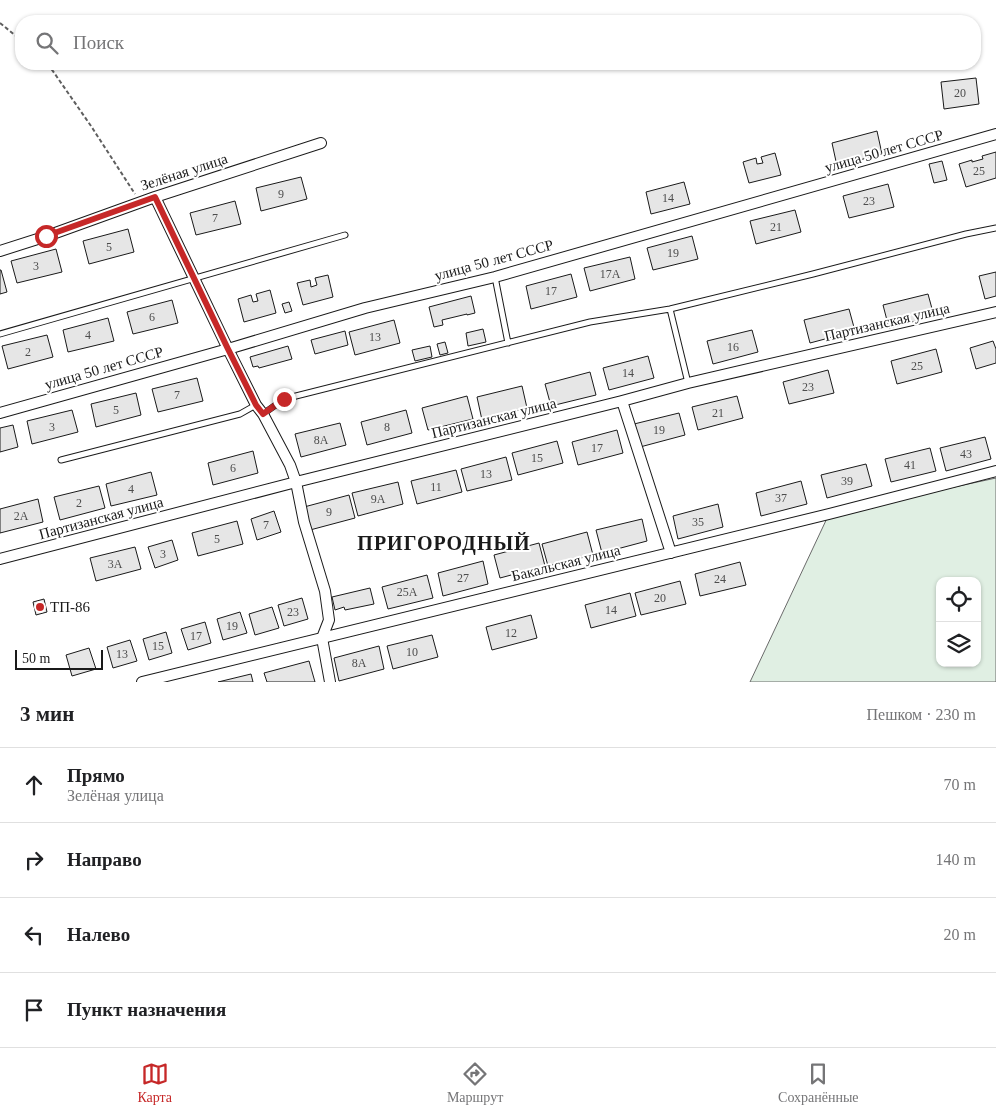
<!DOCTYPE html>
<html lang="ru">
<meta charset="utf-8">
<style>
:root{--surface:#fff;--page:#f2f2f2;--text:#202124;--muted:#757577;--line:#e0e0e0;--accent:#c62828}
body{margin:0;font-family:"Times New Roman",serif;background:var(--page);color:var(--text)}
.controls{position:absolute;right:15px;bottom:15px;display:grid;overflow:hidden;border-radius:10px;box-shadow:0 1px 4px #0004}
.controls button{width:45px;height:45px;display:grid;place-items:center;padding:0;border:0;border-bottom:1px solid var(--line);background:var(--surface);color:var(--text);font:25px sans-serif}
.scale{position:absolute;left:15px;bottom:12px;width:88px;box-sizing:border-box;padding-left:5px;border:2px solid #1a1a1a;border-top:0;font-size:14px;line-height:18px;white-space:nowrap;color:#1a1a1a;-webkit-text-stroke:4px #fff;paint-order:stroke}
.stop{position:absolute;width:15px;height:15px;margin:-11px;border:4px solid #c62828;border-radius:50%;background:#fff}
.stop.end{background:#c62828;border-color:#fff;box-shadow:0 1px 5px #0008}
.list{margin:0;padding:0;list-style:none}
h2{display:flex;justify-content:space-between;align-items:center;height:65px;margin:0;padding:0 20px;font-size:21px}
h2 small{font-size:16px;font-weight:400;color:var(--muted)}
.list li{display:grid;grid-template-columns:32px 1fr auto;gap:15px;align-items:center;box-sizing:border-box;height:75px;padding:0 20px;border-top:1px solid var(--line)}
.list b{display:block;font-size:19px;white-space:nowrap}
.list p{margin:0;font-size:16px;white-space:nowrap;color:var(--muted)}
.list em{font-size:16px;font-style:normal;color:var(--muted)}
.icon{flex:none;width:28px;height:28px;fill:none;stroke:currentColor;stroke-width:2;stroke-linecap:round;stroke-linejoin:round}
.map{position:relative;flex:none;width:996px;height:682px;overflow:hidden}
.search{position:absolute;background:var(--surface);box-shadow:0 1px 4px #0004;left:15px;right:15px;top:15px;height:55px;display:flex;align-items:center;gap:12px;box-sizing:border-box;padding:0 18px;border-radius:20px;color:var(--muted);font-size:19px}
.sheet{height:365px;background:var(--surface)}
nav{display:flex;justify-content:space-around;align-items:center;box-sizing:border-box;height:70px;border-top:1px solid var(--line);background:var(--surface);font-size:14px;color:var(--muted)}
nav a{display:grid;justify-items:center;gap:2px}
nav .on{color:var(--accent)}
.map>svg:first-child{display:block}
</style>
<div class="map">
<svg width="996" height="682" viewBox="0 0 996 682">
<rect width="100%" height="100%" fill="#fff"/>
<path fill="#e0efe3" stroke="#6a6a6a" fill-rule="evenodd" d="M996,478V682H750L829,514ZM940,581H977V663H940Z"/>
<path fill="#e6e6e6" stroke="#1a1a1a" d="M976,78L979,104L944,109L941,82Z
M877,131L882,154L837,166L832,143Z
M996,152V178L966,187L959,164L972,160V162L983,159L982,156Z
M775,153L781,175L749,183L743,162L756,158L757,164L763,163L761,157Z
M942,161L947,180L934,183L929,164Z
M301,177L307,199L261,211L256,188Z
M684,182L690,204L651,214L646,192Z
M888,184L894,207L849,218L843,196Z
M235,201L241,224L196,235L190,213Z
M795,210L801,232L756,244L750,221Z
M128,229L134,252L89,264L83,241Z
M692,236L698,259L653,270L647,248Z
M56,249L62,272L17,283L11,261Z
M630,257L635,279L590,291L584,268Z
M0,270H1L7,292L0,294Z
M996,272V296L985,299L979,276Z
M571,274L577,297L531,309L526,286Z
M328,275L333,297L303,305L297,283L310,280L311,287L317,285L315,278Z
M270,290L276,313L244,322L238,299L251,295L253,302L258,301L256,294Z
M928,294L934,316L889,328L883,305Z
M471,296L475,313L467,315V314L442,320L443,325L434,327L429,307Z
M172,300L178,323L133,334L127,312Z
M289,302L292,311L285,313L282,304Z
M849,309L855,331L810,343L804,320Z
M108,318L114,341L68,352L63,330Z
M394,320L400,343L355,355L349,332Z
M483,329L486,342L468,346L466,333Z
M752,330L758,352L713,364L707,341Z
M345,331L348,345L315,354L311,340Z
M47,335L53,357L8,369L2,346Z
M993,341L996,349V363L976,369L970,348Z
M445,342L448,353L440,355L437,344Z
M288,346L292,359L259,368L258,366L253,367L250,357Z
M430,346L432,357L415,361L412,350Z
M936,349L942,372L897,384L891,361Z
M648,356L654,378L609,390L603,368Z
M828,370L834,393L789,404L783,382Z
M590,372L596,395L551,406L545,384Z
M197,378L203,401L158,412L152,389Z
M522,386L527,408L482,420L477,397Z
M136,393L141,415L96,427L91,404Z
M467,396L473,419L428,430L422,408Z
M737,396L743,418L698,430L692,407Z
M72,410L78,432L32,444L27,421Z
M406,410L412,433L367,445L361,422Z
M679,413L685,435L640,447L634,424Z
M340,423L346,445L301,457L295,434Z
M13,425L18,447L0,452V428Z
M617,430L623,453L578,465L572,442Z
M985,437L991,459L946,471L940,448Z
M557,441L563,463L518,475L512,453Z
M930,448L936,471L891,482L885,459Z
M253,451L258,473L213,485L208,463Z
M506,457L512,480L467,491L461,469Z
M866,464L872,486L827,498L821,475Z
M456,470L462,492L417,504L411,481Z
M151,472L157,495L111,506L106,484Z
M801,481L807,504L761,516L756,493Z
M398,482L403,504L358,516L352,493Z
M99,486L105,508L60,520L54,497Z
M349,495L355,518L310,530L304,507Z
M38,499L43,522L0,533V509Z
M718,504L723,527L678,539L673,516Z
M274,511L281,532L257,540L251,519Z
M642,519L647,541L602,553L596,530Z
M237,521L243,544L198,556L192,533Z
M587,532L593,555L548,566L542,544Z
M172,540L178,560L155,568L148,547Z
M539,543L545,566L500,578L494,555Z
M135,547L141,569L96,581L90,558Z
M483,561L488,584L443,596L438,573Z
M740,562L746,585L700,596L695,574Z
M427,575L433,598L388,609L382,587Z
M680,581L686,604L641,615L635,593Z
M370,588L374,604L345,610L344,607L335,610L332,597Z
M630,593L636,616L591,628L585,605Z
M302,598L308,619L284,626L278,605Z
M44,599L47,612L36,615L33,602Z
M272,607L279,628L255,635L249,614Z
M240,612L247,633L223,640L217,619Z
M531,615L537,638L492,650L486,627Z
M205,622L211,643L188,650L181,629Z
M166,632L172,653L149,660L143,639Z
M432,635L438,657L393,669L387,646Z
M130,640L137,661L113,668L107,647Z
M379,646L384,669L339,681L334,658Z
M89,648L96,669L72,676L66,655Z
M309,661L315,682H267L264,673Z
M251,674L253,682H218Z"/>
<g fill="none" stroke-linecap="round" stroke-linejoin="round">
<defs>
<path id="lane" d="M495,277L508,343
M670,309L688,383
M0,334L345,235
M263,414L284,399L590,322L670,309L813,274L966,234L996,228
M61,460L240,414L256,405"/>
<path id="street" d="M155,197L228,349L256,405L263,414L290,465L296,482L304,522L325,591L329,620L322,638L330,682
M0,251L47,236L155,197L321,143
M622,401L671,553
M0,413L228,349L365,308L495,277L996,134
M0,559L296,482L622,401L688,383L996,312
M142,682L829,514L996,471"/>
</defs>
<use href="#lane" stroke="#1a1a1a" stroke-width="7"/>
<use href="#street" stroke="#1a1a1a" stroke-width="12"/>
<path stroke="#5f5f5f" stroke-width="2" stroke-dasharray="4 2.5" stroke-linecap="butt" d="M0,23L21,40
M48,64L91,126L135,194"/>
<use href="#lane" stroke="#fff" stroke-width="5"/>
<use href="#street" stroke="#fff" stroke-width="10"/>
</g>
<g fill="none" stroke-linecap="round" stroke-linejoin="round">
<path stroke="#c62828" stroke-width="6" d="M46,236L155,197L228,349L256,405L263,414L284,399"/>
</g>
<circle fill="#c62828" stroke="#fff" stroke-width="2" cx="40" cy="607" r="5"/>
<g text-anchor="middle" stroke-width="4" stroke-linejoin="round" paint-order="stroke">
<g font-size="12" fill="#4d4d4d">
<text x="960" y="97">20</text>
<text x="979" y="175">25</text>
<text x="281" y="198">9</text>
<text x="668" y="202">14</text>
<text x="869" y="205">23</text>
<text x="215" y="222">7</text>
<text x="776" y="231">21</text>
<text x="109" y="251">5</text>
<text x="673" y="257">19</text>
<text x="36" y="270">3</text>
<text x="610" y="278">17А</text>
<text x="551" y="295">17</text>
<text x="152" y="321">6</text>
<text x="88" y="339">4</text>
<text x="375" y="341">13</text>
<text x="733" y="351">16</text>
<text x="28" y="356">2</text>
<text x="917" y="370">25</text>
<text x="628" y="377">14</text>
<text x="808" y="391">23</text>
<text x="177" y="399">7</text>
<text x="116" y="414">5</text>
<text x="718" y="417">21</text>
<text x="52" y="431">3</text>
<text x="387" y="431">8</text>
<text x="659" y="434">19</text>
<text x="321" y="444">8А</text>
<text x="597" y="452">17</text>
<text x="966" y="458">43</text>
<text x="537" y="462">15</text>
<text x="910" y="469">41</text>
<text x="233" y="472">6</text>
<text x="486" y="478">13</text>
<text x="847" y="485">39</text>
<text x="436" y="491">11</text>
<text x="131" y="493">4</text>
<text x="781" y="502">37</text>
<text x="378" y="503">9А</text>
<text x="79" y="507">2</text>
<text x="329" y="516">9</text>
<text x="21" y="520">2А</text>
<text x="698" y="526">35</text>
<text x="266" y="529">7</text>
<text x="217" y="543">5</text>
<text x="163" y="558">3</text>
<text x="115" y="568">3А</text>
<text x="463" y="582">27</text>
<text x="720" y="583">24</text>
<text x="407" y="596">25А</text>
<text x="660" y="602">20</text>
<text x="611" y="614">14</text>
<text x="293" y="616">23</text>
<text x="232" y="630">19</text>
<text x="511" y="637">12</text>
<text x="196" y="640">17</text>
<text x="158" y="650">15</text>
<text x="412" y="656">10</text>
<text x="122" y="658">13</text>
<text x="359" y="667">8А</text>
</g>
<g font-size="15" fill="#1a1a1a" stroke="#fff">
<text transform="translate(884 151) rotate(-16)" y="5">улица 50 лет СССР</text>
<text transform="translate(184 172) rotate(-18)" y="5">Зелёная улица</text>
<text transform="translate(494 260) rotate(-15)" y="5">улица 50 лет СССР</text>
<text transform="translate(887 322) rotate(-13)" y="5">Партизанская улица</text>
<text transform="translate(104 368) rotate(-16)" y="5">улица 50 лет СССР</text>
<text transform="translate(494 418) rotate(-14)" y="5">Партизанская улица</text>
<text transform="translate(101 518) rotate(-15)" y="5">Партизанская улица</text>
<text transform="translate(566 563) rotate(-14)" y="5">Бакальская улица</text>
</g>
<g font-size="15" fill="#1a1a1a" stroke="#fff" text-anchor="start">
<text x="50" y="612">ТП-86</text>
</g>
<g font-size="20" font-weight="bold" letter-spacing="1" fill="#1a1a1a" stroke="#fff">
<text x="444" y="550">ПРИГОРОДНЫЙ</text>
</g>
</g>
</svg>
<div class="controls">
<button><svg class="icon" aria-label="locate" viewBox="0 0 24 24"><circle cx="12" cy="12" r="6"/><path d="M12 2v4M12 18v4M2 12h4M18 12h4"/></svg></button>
<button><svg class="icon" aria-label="layers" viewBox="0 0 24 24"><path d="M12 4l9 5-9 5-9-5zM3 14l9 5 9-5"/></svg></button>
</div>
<div class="scale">50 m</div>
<div class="stop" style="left:46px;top:236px"></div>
<div class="stop end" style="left:284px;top:399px"></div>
<div class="search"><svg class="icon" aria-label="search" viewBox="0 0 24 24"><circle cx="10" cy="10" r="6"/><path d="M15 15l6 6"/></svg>Поиск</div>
</div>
<section class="sheet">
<h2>3 мин<small>Пешком · 230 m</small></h2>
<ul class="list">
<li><svg class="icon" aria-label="ahead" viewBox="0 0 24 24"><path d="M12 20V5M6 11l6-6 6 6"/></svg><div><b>Прямо</b><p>Зелёная улица</p></div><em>70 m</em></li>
<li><svg class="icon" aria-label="right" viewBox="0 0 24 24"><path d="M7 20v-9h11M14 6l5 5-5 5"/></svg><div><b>Направо</b></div><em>140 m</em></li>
<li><svg class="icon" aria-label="left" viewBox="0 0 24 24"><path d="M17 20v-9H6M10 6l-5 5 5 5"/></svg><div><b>Налево</b></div><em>20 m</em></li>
<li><svg class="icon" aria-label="arrive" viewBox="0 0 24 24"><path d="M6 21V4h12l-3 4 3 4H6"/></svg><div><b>Пункт назначения</b></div></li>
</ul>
</section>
<nav>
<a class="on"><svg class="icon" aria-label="map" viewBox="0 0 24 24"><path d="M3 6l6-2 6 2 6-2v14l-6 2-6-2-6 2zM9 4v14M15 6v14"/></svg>Карта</a>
<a><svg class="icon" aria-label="directions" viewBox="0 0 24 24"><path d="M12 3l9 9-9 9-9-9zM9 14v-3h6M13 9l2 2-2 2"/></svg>Маршрут</a>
<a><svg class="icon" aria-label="saved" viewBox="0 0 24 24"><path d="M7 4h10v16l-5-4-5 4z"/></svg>Сохранённые</a>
</nav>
